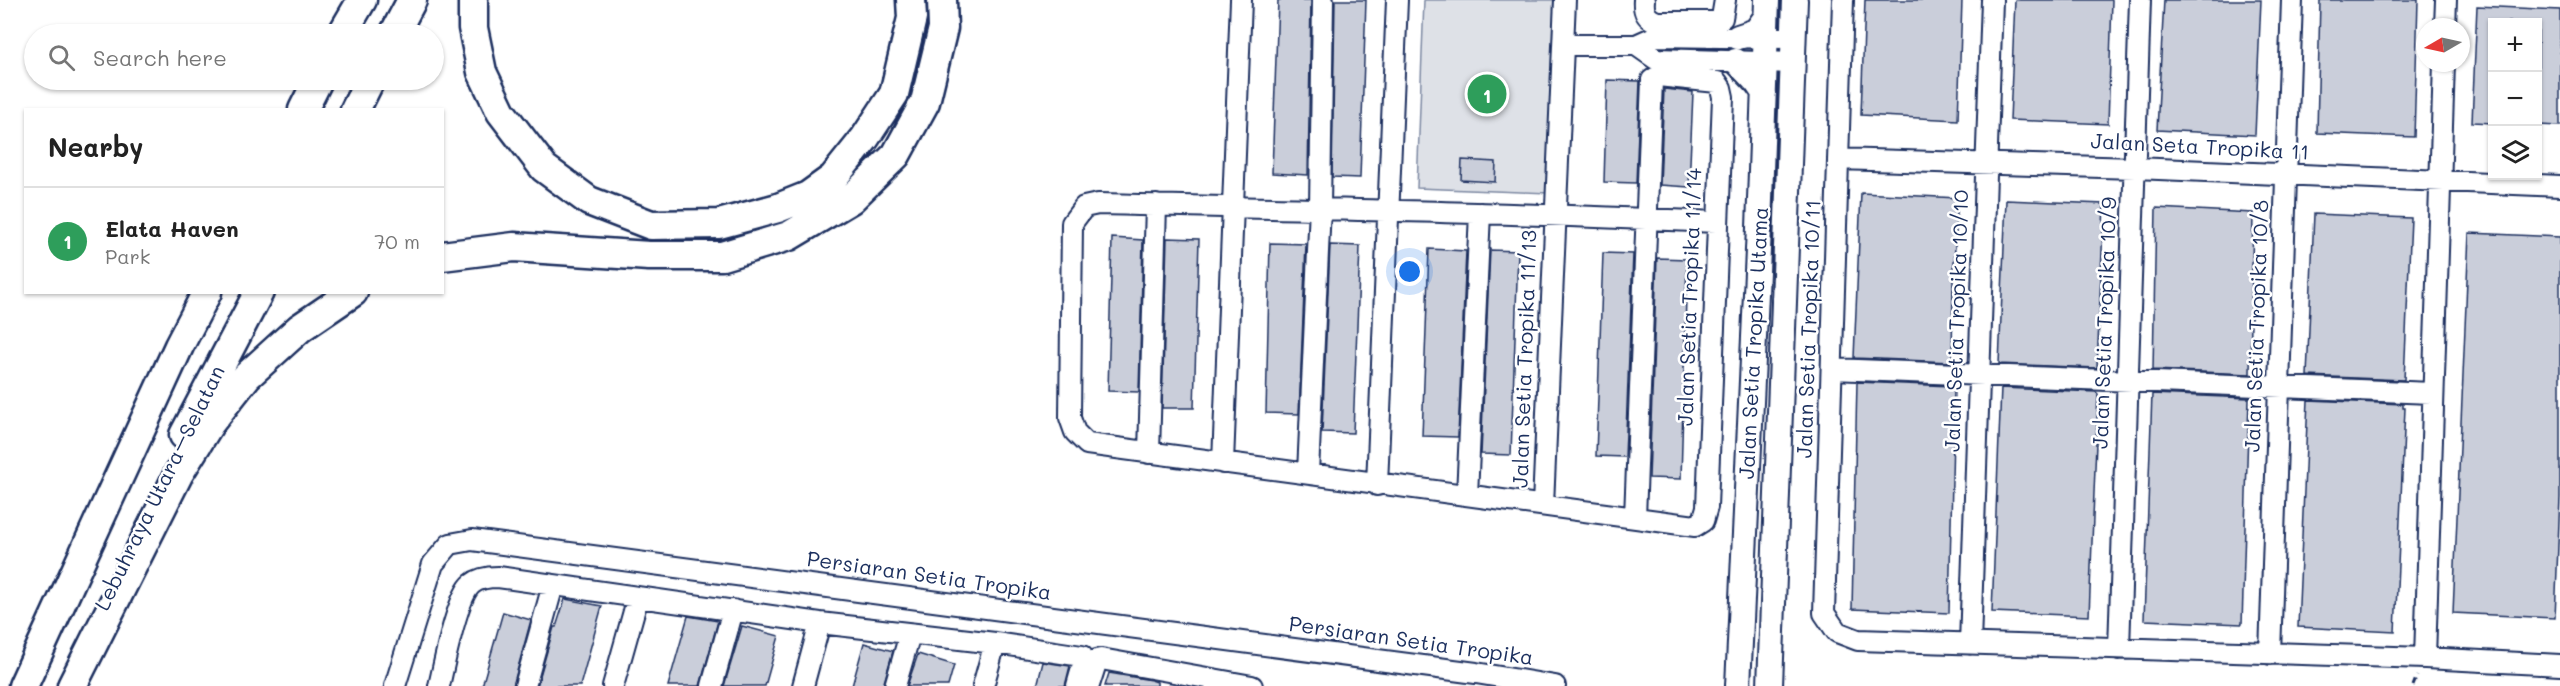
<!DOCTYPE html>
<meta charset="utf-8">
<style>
:root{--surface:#fff;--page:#f2f2f2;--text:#222;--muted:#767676;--line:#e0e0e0;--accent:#d93025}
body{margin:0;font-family:Mali,sans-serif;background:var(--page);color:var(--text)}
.controls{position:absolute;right:18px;top:18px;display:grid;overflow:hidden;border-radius:0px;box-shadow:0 2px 4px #0004}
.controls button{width:54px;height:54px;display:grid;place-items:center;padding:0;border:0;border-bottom:2px solid var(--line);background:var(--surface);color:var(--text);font:30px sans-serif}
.compass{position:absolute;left:2416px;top:18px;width:54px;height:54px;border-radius:50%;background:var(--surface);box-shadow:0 2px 4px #0004;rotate:261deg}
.you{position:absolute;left:1410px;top:272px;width:21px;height:21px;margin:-15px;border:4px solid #fff;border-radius:50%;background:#1a73e8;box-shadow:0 0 0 9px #1a73e833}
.badge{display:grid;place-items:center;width:39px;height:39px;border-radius:50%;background:var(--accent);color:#fff;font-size:20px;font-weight:700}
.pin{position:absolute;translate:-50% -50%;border:3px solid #fff;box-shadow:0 2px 6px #0006}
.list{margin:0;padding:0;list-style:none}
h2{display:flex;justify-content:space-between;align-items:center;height:78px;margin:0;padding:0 24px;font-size:26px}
h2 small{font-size:20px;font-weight:400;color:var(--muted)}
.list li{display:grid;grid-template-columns:39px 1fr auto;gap:18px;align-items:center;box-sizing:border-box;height:108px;padding:0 24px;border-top:2px solid var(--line)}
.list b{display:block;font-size:22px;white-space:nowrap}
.list p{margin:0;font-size:20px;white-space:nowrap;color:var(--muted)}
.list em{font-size:20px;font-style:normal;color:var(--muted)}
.icon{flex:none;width:33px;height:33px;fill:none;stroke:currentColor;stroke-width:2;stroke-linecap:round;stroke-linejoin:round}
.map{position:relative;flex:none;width:2560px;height:686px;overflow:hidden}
.search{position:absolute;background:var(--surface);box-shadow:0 2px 4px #0004;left:24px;top:24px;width:420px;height:66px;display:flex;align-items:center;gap:15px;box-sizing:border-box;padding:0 21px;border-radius:33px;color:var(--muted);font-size:22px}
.panel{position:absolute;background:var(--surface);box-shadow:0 2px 4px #0004;left:24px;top:108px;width:420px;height:186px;border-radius:0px}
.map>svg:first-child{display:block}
</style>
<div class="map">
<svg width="2560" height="686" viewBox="0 0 2560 686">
<rect width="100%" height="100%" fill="#fff"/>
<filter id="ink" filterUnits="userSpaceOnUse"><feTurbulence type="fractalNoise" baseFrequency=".0167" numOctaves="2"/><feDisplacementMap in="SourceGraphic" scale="12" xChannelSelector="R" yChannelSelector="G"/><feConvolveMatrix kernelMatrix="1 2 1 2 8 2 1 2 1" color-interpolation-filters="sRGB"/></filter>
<g filter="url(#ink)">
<path fill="#dee1e7" stroke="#7c88a2" stroke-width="1.5" d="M1424,0H1556L1549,193L1417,188Z"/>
<path fill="#caceda" stroke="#1b2f5e" stroke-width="1.5" d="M1278,0H1311L1308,175L1272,173Z
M1335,0H1366L1360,178L1332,177Z
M1865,0H1962L1958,120L1861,115Z
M2015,0H2112L2108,124L2010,120Z
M2164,0H2261L2255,135L2157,130Z
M2320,0H2418L2414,137L2317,133Z
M2477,6L2560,10V126L2538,125V22H2493V123L2472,122Z
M1607,80L1640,81L1636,183L1604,182Z
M1664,89L1693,92L1689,187L1660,185Z
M1462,160L1496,162L1495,182L1461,180Z
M1861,193L1958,198L1953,279L1952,362L1854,358Z
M2006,200L2104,204L2097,368L1999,364Z
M2156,208L2253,213L2250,374L2153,370Z
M2314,214L2411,218L2404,380L2307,376Z
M2469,233L2560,237V497L2555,618L2453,613Z
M1112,238L1143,240L1139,392L1108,391Z
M1167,238L1199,239L1194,408H1162Z
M1270,243L1306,244L1299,414L1266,413Z
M1330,245L1360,246L1353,433L1322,432Z
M1429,249L1466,251L1458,437L1422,436Z
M1490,250L1518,251L1511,455L1481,454Z
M1603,253L1633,254L1625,457L1596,456Z
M1657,258L1687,259L1681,479L1649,478Z
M1857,382L1951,386V389H1954L1949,613L1852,609Z
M2001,388L2096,392L2098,394L2089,616L1992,612Z
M2152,394L2249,398L2242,624L2144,620Z
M2308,400L2403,404V408H2405L2395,632L2298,627Z
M565,599L602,606L580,686H537L554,627H556Z
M503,612L531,620L513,686H482Z
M688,616L718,621L700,686H668Z
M742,626L779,636L765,686H724Z
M864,643L893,651L883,686H852Z
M918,654L954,665L948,686H907Z
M1043,662L1070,666L1065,686H1037Z
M1109,673L1151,680L1157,682V686H1105Z"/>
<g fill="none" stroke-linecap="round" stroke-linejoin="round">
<defs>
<path id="minor" d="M1644,0C1643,12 1646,18 1657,22H1716L1722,18L1725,0
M1843,0L1824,613L1837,632L1858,640L2425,658L2560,665
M2445,27L2446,0
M1563,45H1636L1656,36L1794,38
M1636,45L1656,59L1793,63
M1838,159L2135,168L2560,186
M1832,369L2432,393
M1149,453L1156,205
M1223,463L1241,0
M1308,473L1320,207L1323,0
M1377,485L1397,0
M1467,495L1480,213
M1543,505L1565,0
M1635,517L1652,80L1658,76L1717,82L1721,88L1723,97L1707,507L1703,521L1695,526L1087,444L1075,432L1070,418L1072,223L1084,207L1098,204C1304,209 1510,212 1716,222
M1970,644L1992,0
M2119,649L2140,0
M2270,654L2292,0
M2425,658L2444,63
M1089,685L1097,660L1101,659L1252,686
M395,686L433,564L450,544L472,540L1476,673L1555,686
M439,686C444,665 457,596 472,584C479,578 489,577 498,577L820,623L995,643L1082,656L1084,661L1077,686
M525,686L553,585
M613,686L638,597
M712,686L733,610
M803,686L820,623
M895,686L910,634
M983,686L995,643"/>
<path id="major" d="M1738,37L1756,31L1766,17
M1736,61L1757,83L1764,93
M1738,686L1759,228L1767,0
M1770,686L1795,0"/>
<path id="highway" d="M473,0V28L482,72L501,112L544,168L589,201L651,225L719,224L778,208L808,196L833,178L865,138L894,94L912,18L911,0
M342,34L362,0
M394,34L412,0
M303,110L318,80
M355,110L370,80
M442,256L514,247L649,256H722L789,236L851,199L896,155L925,102L943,28L942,0
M184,435L259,292
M23,686L179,346L207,292
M72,686L179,473L210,423L247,376L300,328L353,292"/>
</defs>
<use href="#minor" stroke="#1b2f5e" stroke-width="24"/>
<use href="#major" stroke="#1b2f5e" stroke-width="28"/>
<use href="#highway" stroke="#1b2f5e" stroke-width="33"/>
<path stroke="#1b2f5e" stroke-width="3" stroke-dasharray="6 4.5" stroke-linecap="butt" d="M2413,686L2417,676"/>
<use href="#minor" stroke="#fff" stroke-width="20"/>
<use href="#major" stroke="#fff" stroke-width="24"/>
<use href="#highway" stroke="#fff" stroke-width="28"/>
</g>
</g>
<g text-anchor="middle" stroke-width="5" stroke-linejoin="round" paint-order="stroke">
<g font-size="21" fill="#1b2f5e" stroke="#fff">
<text transform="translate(2200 147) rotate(3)" y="7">Jalan Seta Tropika 11</text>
<text transform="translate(1690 297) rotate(-88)" y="7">Jalan Setia Tropika 11/14</text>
<text transform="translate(1957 321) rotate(-88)" y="7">Jalan Setia Tropika 10/10</text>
<text transform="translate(2105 323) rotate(-88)" y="7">Jalan Setia Tropika 10/9</text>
<text transform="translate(2257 326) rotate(-88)" y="7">Jalan Setia Tropika 10/8</text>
<text transform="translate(1809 329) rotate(-88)" y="7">Jalan Setia Tropika 10/11</text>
<text transform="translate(1754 343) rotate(-87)" y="7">Jalan Setia Tropika Utama</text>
<text transform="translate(1525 359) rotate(-88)" y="7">Jalan Setia Tropika 11/13</text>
<text transform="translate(160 488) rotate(-64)" y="7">Lebuhraya Utara–Selatan</text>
<text transform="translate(929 576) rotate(8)" y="7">Persiaran Setia Tropika</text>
<text transform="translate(1411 641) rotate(8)" y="7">Persiaran Setia Tropika</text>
</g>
</g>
</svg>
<div class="controls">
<button>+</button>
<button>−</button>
<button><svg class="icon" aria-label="layers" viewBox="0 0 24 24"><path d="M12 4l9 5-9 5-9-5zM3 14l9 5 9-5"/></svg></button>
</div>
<svg class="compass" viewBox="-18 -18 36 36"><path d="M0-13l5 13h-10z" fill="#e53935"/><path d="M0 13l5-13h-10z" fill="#767676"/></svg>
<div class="you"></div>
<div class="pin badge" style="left:1487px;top:94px;background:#2e9e5b">1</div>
<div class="search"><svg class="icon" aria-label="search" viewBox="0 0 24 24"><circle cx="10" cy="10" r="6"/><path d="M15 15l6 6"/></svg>Search here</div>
<section class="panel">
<h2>Nearby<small></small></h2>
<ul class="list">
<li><span class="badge" style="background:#2e9e5b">1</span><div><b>Elata Haven</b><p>Park</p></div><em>70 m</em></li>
</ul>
</section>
</div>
